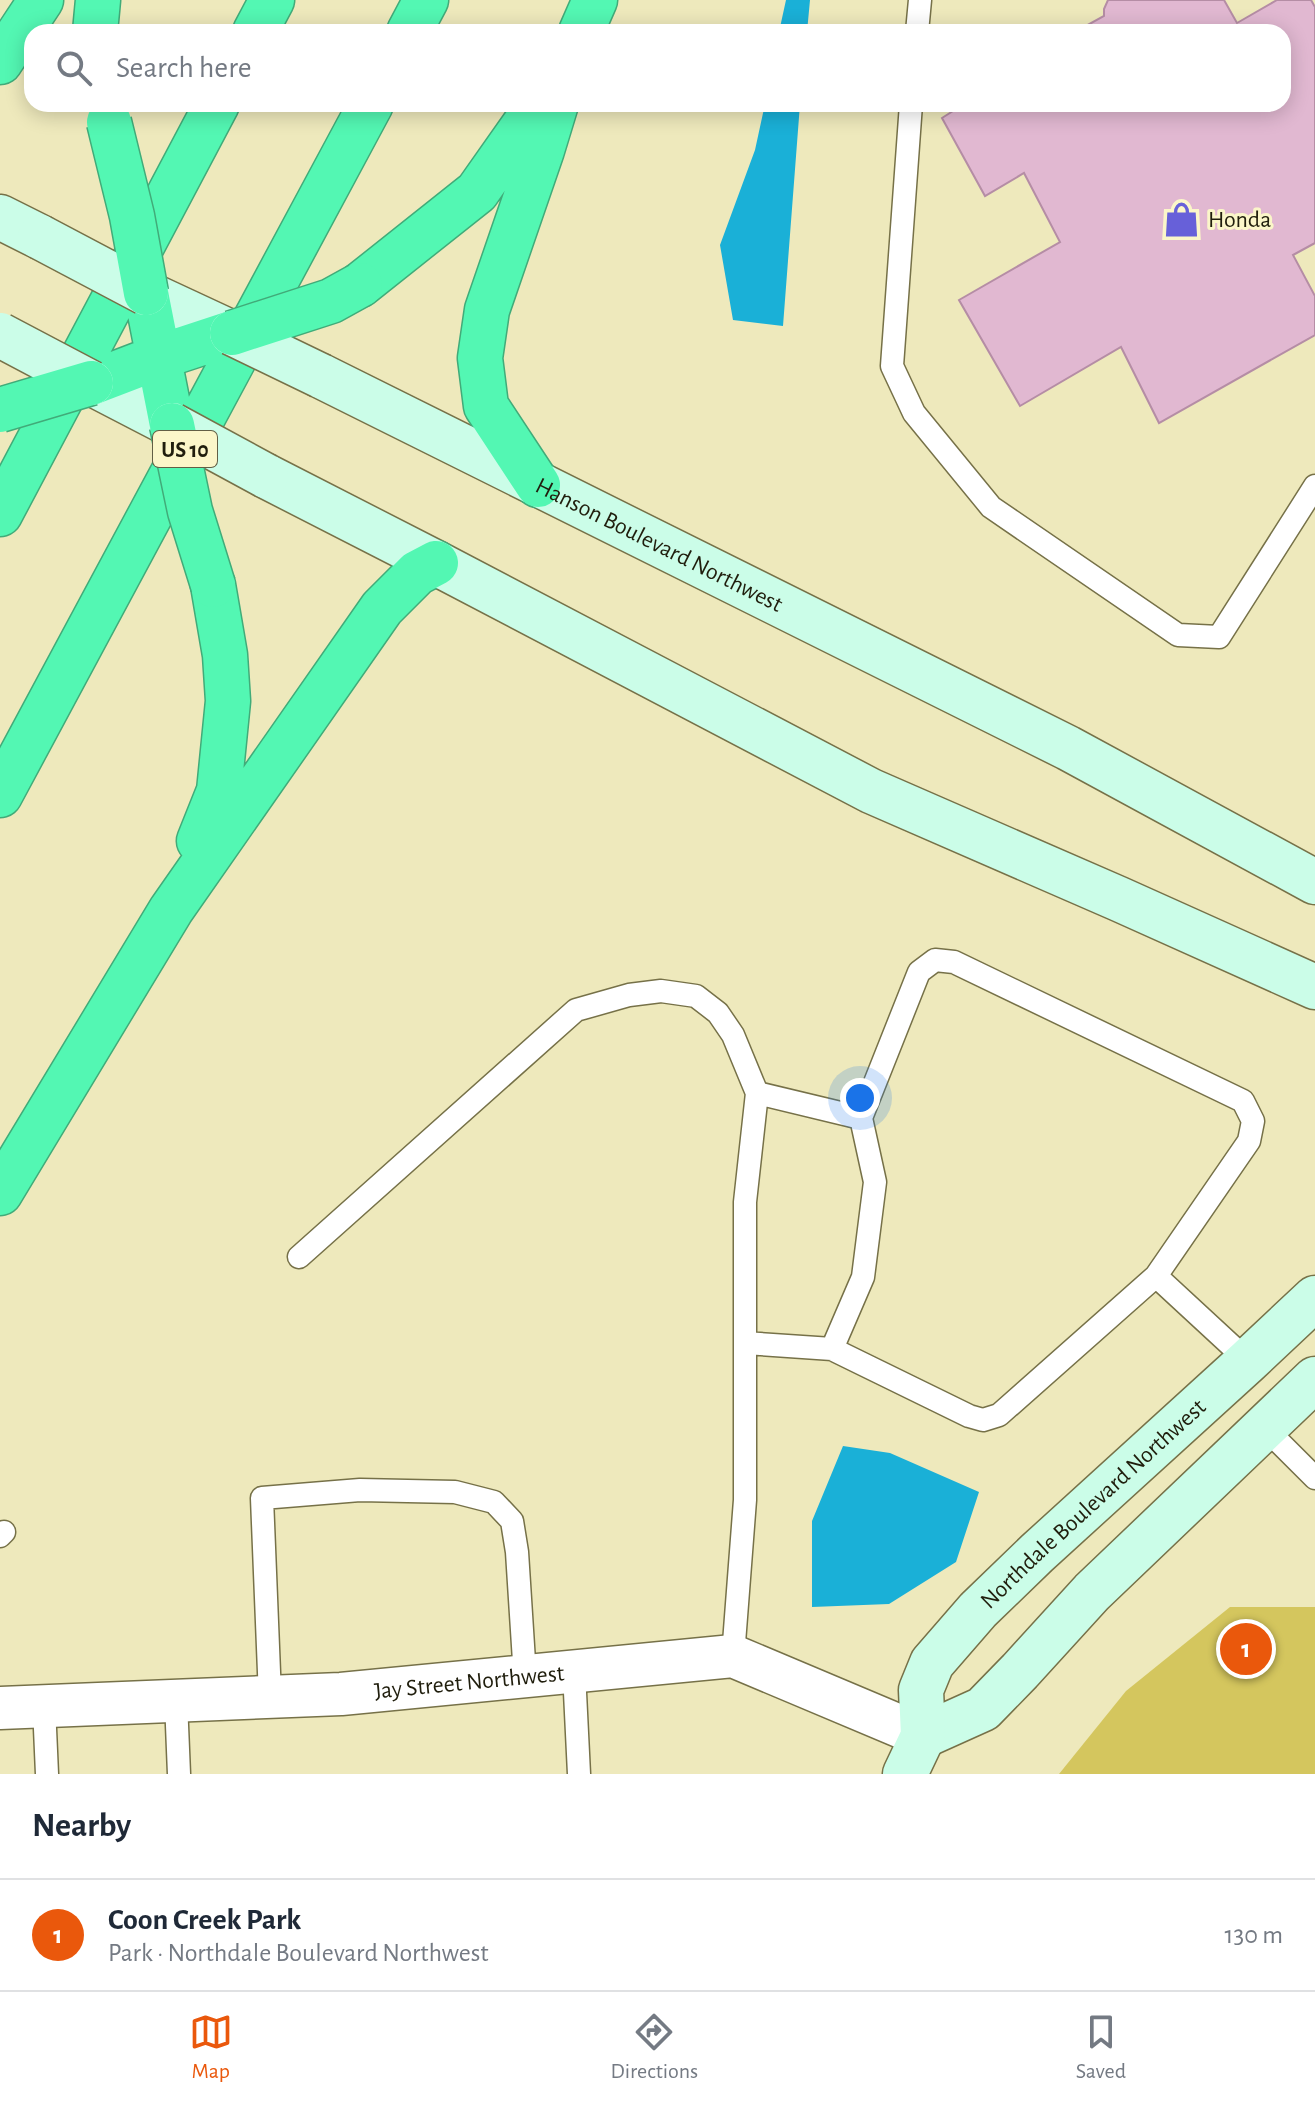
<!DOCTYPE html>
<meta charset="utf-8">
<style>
:root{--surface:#fff;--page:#f2f2f3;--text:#1f2937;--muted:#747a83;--line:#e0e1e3;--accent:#ea580c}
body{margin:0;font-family:"Alegreya Sans",sans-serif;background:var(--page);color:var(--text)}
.you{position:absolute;left:860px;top:1098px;width:28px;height:28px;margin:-20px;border:6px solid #fff;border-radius:50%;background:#1a73e8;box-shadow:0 0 0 12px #1a73e833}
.badge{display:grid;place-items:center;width:52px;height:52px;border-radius:50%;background:var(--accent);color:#fff;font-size:26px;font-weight:700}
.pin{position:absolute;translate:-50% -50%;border:4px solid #fff;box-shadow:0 2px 8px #0006}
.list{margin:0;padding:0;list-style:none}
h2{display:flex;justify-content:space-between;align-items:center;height:104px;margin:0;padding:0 32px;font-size:34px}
h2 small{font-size:26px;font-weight:400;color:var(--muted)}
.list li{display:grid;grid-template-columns:52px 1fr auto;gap:24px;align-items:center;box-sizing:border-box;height:112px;padding:0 32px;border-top:2px solid var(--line)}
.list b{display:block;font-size:30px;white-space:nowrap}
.list p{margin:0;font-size:26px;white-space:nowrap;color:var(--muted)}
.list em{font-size:26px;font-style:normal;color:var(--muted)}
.icon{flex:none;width:44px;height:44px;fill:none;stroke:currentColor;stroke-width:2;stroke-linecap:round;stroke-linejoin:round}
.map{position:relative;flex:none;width:1315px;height:1774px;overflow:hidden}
.search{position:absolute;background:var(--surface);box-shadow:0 4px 20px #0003;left:24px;right:24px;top:24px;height:88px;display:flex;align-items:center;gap:20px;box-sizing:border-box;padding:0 28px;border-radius:24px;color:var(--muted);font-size:30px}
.sheet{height:216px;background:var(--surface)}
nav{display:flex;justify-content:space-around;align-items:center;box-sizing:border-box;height:112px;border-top:2px solid var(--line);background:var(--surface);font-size:22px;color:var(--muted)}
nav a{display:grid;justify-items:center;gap:4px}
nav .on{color:var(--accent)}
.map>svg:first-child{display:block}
</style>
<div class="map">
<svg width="1315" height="1774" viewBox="0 0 1315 1774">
<rect width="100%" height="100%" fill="#eee9bc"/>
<path fill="#d4c65e" d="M1230,1607H1315V1774H1059L1126,1691Z"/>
<path fill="#1ab0d7" d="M786,0H810L807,32H779Z
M765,104H800L783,326L733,320L720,245L755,150Z
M843,1446L890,1453L979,1492L956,1562L889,1604L812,1607V1521Z"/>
<path fill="#e1b8d1" stroke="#b58da5" stroke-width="2" d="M1108,0H1224L1237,23L1277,0H1311L1315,7V243L1293,255L1315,296V335L1159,423L1121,347L1020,406L959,300L1060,242L1024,173L985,196L942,118L964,104H1283V32H1075L1104,16V9Z"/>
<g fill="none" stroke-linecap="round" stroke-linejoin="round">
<defs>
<path id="lane" d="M917,32L920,0
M911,104L892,366L914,413L991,507L1178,635L1219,637L1315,486
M757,1093L861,1118
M299,1257L576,1010L629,995L661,991L696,996L718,1013L733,1035L757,1093L745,1202V1500L733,1656
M1156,1276L999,1415L983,1420L969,1416L832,1349L863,1277L875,1182L861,1118L919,972L935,960L954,962L1243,1101L1253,1121L1249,1141L1156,1276L1248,1361
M745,1343L832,1349
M1265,1428L1315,1478
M0,1536L4,1532
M574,1672L579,1774
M270,1697L262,1498L360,1490L455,1492L494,1502L512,1521L517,1552L525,1677
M176,1701L179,1774
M44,1706L47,1774"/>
<g id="street">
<path id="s1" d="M0,1708L341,1694L733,1656L923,1736"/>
</g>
<g id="secondary">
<path d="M0,217L40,237"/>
<path d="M146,293L232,333"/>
<path id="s2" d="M321,376L1068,748L1315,882"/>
<path d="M91,383L172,425"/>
<path d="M266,476L436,563L871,791L1119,899L1315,987"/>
<path d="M923,1736L983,1709L1020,1671L1092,1592L1315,1379"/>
<path id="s3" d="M905,1774L923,1736L921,1690L932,1663L978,1610L1037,1553L1248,1361L1315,1298"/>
</g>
<path id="highway" d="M95,32L98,0
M255,32L272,0
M409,32L426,0
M581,32L595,0
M0,62L41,0
M360,285L477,192L539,104
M146,293L172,425
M91,383L159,357L232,333
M538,485L486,406L480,358L487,310L542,150L556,104
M0,514L217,104
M0,795L371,104
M199,841L219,791L228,701L225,655L213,585
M0,1193L171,910L382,608L417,573L436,563"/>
</defs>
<use href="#lane" stroke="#767148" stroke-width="25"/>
<use href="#street" stroke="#767148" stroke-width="45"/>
<use href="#secondary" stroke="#767148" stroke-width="47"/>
<use href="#highway" stroke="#41ab79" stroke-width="47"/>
<use href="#lane" stroke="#fff" stroke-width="22"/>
<use href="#street" stroke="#fff" stroke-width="42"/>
<use href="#secondary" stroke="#cbfde8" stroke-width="44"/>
<use href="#highway" stroke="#53f7b3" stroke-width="44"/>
<defs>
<path id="secondary-bridge" d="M40,237L146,293
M232,333L321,376
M0,335L91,383
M172,425L266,476"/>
<path id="highway-bridge" d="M109,122L132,216L146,293
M232,333L331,301L360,285
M0,410L91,383
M172,425L190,511L213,585"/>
</defs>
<use href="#secondary-bridge" stroke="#767148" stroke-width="47" stroke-linecap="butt"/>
<use href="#highway-bridge" stroke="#41ab79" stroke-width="47" stroke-linecap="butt"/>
<use href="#secondary-bridge" stroke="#cbfde8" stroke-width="44"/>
<use href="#highway-bridge" stroke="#53f7b3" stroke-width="44"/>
</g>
<defs>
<symbol id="shop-bare" viewBox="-9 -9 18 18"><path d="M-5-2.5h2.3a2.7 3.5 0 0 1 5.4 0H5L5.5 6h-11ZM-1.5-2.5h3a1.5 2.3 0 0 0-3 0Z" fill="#6760d9" stroke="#fbf6c9" stroke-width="2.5" paint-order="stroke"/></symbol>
</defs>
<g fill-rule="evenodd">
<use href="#shop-bare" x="1156" y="194" width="51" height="51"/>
</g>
<g text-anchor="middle" stroke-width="6" stroke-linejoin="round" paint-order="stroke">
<rect fill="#fbf6c9" stroke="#625f45" stroke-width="2" x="153" y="431" width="64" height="36" rx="6"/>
<g font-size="22" font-weight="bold" fill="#201e0d">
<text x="185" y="457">US 10</text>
</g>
<g font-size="24" fill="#201e0d" stroke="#fbf6c9" text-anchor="start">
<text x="1208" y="227">Honda</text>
</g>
<g font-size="24" fill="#201e0d" stroke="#fbf6c9">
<text dy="8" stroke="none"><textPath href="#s2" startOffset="378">Hanson Boulevard Northwest</textPath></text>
<text dy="8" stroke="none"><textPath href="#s3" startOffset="344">Northdale Boulevard Northwest</textPath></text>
<text dy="8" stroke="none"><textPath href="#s1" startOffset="470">Jay Street Northwest</textPath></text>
</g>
</g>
</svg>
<div class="you"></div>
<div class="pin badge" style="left:1246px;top:1649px">1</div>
<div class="search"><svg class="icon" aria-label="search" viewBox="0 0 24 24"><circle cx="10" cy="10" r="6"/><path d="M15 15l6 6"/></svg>Search here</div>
</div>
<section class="sheet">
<h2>Nearby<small></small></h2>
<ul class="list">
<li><span class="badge">1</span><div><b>Coon Creek Park</b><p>Park · Northdale Boulevard Northwest</p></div><em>130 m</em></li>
</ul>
</section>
<nav>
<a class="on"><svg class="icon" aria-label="map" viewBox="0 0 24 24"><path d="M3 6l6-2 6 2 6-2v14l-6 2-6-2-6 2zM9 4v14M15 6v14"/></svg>Map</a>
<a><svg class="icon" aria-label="directions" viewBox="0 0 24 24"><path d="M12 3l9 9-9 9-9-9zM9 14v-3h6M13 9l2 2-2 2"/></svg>Directions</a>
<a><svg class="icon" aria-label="saved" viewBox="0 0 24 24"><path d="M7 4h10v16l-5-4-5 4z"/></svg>Saved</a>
</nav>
